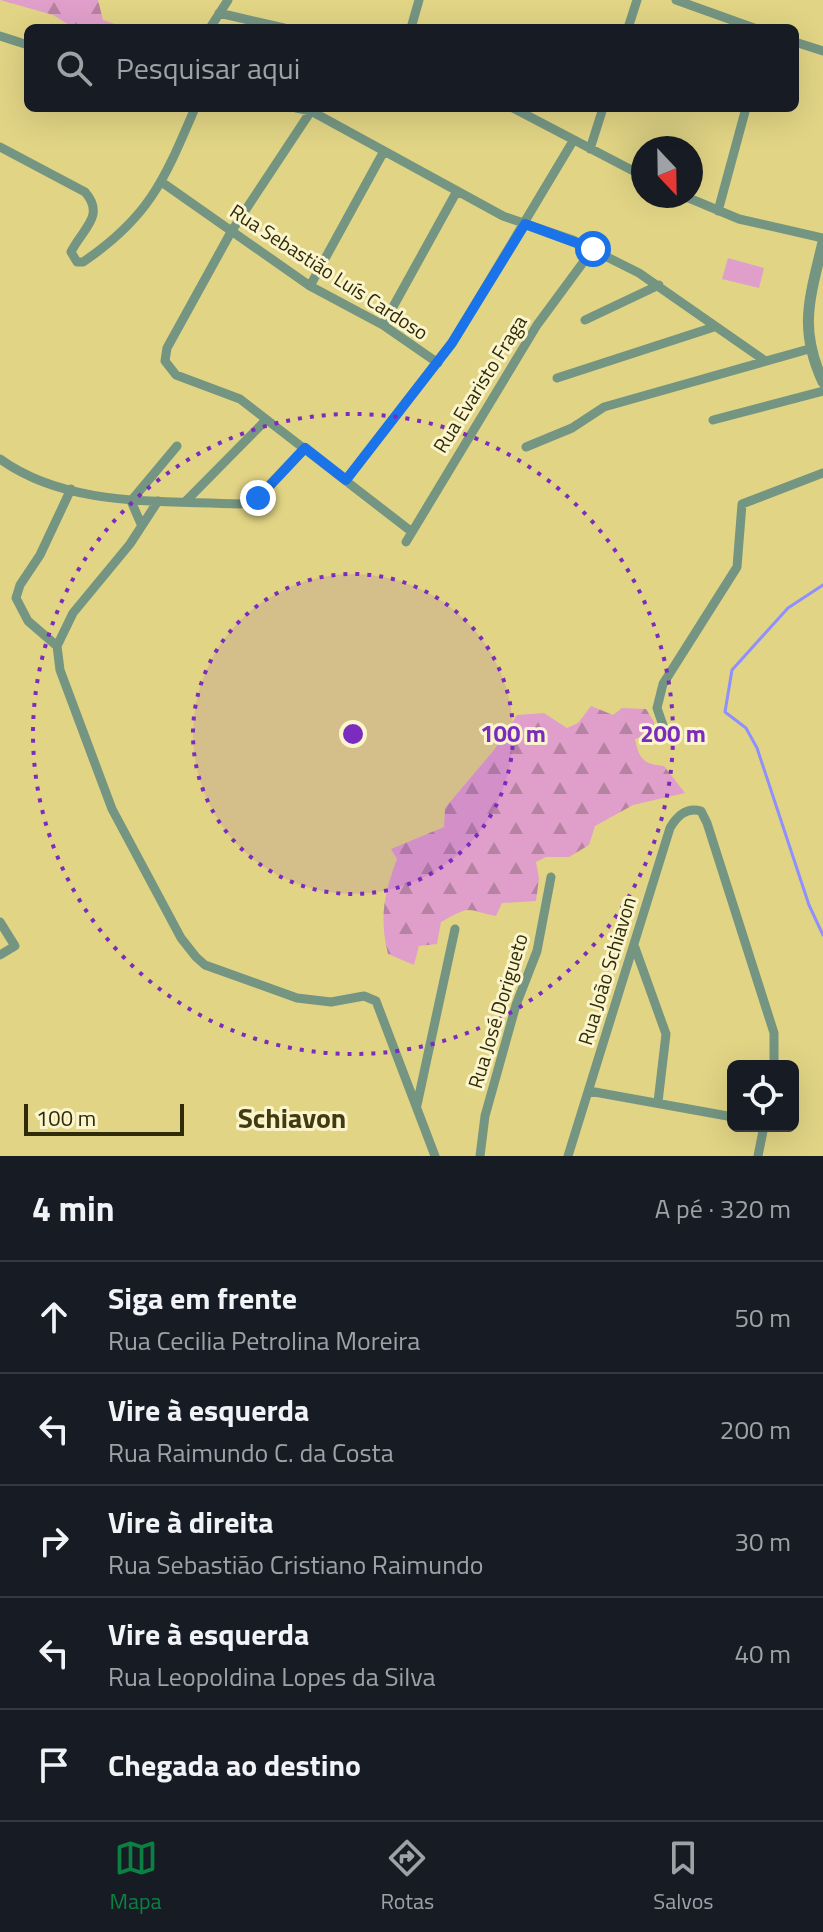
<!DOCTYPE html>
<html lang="pt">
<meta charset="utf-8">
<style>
:root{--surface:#171b24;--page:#20242c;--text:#f1f3f6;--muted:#9ea1a6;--line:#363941;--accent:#0b8043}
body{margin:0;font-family:"Titillium Web",sans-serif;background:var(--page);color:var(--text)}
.controls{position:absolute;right:24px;bottom:24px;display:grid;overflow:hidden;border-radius:12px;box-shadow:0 8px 32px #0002}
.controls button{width:72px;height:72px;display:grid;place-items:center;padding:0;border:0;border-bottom:2px solid var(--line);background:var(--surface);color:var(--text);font:40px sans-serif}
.compass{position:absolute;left:631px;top:136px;width:72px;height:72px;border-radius:50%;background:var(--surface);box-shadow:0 8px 32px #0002;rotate:158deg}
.scale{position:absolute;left:24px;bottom:20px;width:160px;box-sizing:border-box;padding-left:8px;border:4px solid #2f2a08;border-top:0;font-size:22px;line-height:28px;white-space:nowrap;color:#2f2a08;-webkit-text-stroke:6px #fbf5ce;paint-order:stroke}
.stop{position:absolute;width:24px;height:24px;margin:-18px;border:6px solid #1a73e8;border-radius:50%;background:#fff}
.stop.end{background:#1a73e8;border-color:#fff;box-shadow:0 2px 8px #0008}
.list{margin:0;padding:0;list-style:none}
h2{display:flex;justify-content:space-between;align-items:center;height:104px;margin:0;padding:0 32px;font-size:34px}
h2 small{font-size:26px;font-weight:400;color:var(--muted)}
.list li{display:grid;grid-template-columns:52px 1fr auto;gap:24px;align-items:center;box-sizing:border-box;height:112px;padding:0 32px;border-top:2px solid var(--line)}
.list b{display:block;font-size:30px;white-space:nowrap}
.list p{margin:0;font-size:26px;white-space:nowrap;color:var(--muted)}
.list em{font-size:26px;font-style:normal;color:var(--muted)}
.icon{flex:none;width:44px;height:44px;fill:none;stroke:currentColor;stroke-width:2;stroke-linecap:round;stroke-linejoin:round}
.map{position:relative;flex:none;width:823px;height:1156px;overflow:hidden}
.search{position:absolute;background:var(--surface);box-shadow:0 8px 32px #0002;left:24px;right:24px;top:24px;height:88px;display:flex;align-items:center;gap:20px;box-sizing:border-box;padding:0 28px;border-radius:12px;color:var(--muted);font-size:30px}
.sheet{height:664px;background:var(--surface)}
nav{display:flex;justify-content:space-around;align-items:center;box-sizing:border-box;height:112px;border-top:2px solid var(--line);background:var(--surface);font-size:22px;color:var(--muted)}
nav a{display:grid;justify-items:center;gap:4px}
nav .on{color:var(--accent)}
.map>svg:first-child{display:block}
</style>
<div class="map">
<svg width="823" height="1156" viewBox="0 0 823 1156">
<defs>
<pattern id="forest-firs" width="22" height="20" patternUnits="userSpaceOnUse" patternTransform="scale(2)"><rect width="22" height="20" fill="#e09fca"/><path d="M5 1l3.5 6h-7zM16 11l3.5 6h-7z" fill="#b682a2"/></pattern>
</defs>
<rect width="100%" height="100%" fill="#e1d485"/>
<path fill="url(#forest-firs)" d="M0,0H98L103,20L121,26L172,24L168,28H74L53,15Z
M591,706L613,715L622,708L646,709L654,722L655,734L635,739C639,759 643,764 664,766L685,793L633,805L595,826L589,845L569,857H546L536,862L539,878L536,901L502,903L496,916C465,910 473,904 441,922L437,944L419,946L414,965L388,954C379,918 384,894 397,859L391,849L444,827L445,808L494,750L517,715L544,713L567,728L578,723Z"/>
<path fill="#e09fca" d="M728,258L764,268L759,288L722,279Z"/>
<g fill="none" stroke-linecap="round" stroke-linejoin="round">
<path stroke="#8e91fd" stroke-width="3" d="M823,585L788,608L732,670L725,712L746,728L757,748L809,905L823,935"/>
<path stroke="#749582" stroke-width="9" d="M676,0L754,28
M219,13L284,28
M210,28L228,0
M411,28L419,0
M628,28L637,0
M0,36L28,45
M795,42L823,51
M296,108L311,111L503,216L573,240L639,273L764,360
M513,108L643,176
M311,111L231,232L167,348L165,361L176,375L240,399L412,532
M0,147L85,192C106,216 82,229 71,252L77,262H83C150,217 165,178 195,108
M590,149L603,108
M163,183L310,286L383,325L438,363
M684,196L739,219L823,238
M718,211L746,108
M310,286L384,151
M585,320L659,285
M383,325L457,191
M557,378L714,327
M713,420L823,391
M526,447L572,428L604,407L809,349
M0,459C68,508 160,500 240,504L258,498L305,448
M346,480L452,343L573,141
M158,501L130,544L73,613L57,646L60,670L112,809L181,938L196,957L205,965L297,998L331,1002L364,996L376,1001L435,1156
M186,501L266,420
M141,524L131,501L177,446
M406,542L537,325L593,249
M57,646L28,621L16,598L20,585L40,555L71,489
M666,734L657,708L663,684L737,567L742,504L823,473
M0,922L15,946L0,955
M634,945L666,1034L658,1102
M589,1091L733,1117
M417,1105L455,929
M480,1156L485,1116L516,1005L537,951L551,877
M568,1156L670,828C677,816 686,807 701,811L707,823L774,1033V1066
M758,1156L764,1126"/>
<path stroke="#749582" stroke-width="11" d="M823,242C810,298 798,328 823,382"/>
</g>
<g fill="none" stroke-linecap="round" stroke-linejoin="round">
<path stroke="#1a73e8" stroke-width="10" d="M258,498L305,448L346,480L452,343L525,224L593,249"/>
</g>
<circle cx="353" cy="734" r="160" fill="#7b2cbf" fill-opacity=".12"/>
<g fill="none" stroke="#7b2cbf" stroke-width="4" stroke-dasharray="4 8">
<circle cx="353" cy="734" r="160"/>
<circle cx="353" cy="734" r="320"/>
</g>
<g text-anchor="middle" stroke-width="6" stroke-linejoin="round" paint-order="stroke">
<g font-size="20" fill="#2f2a08" stroke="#fbf5ce">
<text transform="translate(329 272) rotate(33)" y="7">Rua Sebastião Luís Cardoso</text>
<text transform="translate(480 384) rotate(-58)" y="7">Rua Evaristo Fraga</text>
<text transform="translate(607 971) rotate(-73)" y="7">Rua João Schiavon</text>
<text transform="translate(498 1011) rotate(-73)" y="7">Rua José Dorigueto</text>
</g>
<g font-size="28" font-weight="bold" fill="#423b10" stroke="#fbf5ce">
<text x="292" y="1128">Schiavon</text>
</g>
</g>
<circle cx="353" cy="734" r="12" fill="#7b2cbf" stroke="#fbf5ce" stroke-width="4"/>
<g font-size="24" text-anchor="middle" font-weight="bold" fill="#7b2cbf" stroke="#fbf5ce" stroke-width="6" stroke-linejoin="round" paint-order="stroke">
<text x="513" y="742">100 m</text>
<text x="673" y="742">200 m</text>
</g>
</svg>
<div class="controls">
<button><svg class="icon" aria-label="locate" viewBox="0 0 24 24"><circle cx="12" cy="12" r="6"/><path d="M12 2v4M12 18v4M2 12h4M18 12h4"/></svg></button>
</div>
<svg class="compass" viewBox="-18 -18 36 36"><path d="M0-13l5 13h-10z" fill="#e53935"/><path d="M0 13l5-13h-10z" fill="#9ea1a6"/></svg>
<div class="scale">100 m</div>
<div class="stop" style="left:593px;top:249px"></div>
<div class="stop end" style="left:258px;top:498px"></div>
<div class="search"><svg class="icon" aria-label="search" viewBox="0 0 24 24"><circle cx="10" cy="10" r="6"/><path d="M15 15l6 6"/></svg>Pesquisar aqui</div>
</div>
<section class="sheet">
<h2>4 min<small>A pé · 320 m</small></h2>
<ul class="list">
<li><svg class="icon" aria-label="ahead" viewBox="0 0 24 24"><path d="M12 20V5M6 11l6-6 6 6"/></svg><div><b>Siga em frente</b><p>Rua Cecilia Petrolina Moreira</p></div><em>50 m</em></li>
<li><svg class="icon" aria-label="left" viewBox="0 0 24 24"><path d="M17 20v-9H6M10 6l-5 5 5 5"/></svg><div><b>Vire à esquerda</b><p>Rua Raimundo C. da Costa</p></div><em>200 m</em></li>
<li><svg class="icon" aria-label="right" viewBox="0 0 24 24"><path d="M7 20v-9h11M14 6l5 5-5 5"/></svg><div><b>Vire à direita</b><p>Rua Sebastião Cristiano Raimundo</p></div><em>30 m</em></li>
<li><svg class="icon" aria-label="left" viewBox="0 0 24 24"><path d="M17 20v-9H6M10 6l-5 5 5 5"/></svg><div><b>Vire à esquerda</b><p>Rua Leopoldina Lopes da Silva</p></div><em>40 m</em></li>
<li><svg class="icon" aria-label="arrive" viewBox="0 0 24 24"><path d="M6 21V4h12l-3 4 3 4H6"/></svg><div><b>Chegada ao destino</b></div></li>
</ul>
</section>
<nav>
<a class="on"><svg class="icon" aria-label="map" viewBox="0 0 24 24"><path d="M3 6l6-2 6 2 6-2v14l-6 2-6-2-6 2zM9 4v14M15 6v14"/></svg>Mapa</a>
<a><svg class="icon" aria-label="directions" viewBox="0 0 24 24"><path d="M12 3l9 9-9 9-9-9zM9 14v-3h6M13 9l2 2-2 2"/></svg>Rotas</a>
<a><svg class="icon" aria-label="saved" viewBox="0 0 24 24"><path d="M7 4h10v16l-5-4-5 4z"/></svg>Salvos</a>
</nav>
